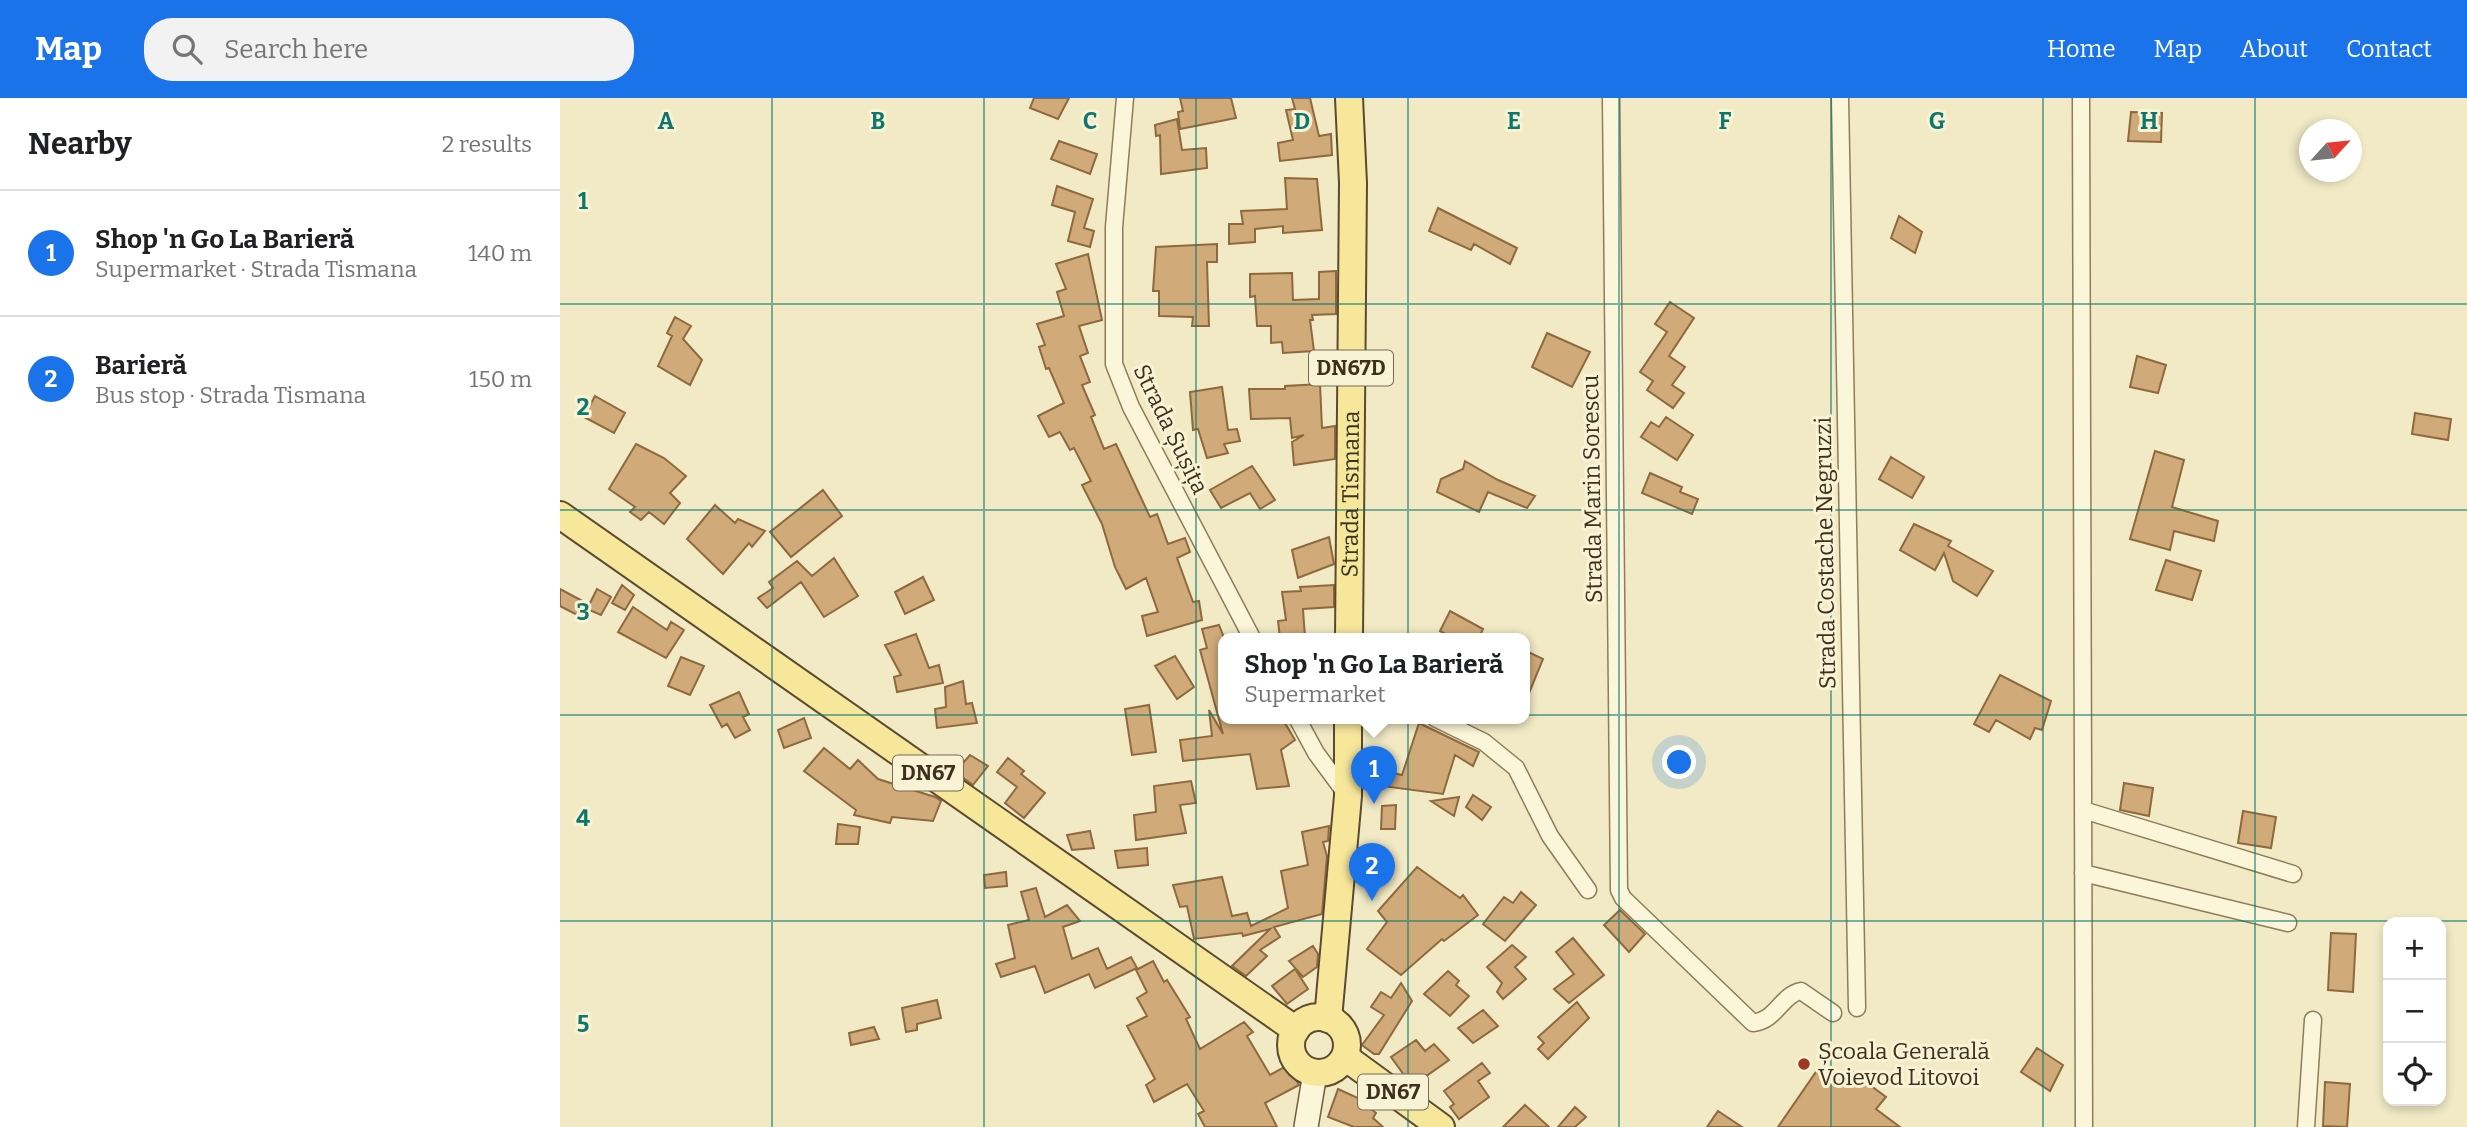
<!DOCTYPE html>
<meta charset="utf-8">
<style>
:root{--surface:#fff;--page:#f2f2f2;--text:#202124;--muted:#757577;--line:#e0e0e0;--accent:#1a73e8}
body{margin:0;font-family:Bitter,serif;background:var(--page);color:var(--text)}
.controls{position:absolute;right:21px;bottom:21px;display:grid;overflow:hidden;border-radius:14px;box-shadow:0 4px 10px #0003}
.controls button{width:63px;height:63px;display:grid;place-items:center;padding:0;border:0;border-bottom:2px solid var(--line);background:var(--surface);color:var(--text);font:35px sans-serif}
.compass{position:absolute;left:1739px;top:21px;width:63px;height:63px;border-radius:50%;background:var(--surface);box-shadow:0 4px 10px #0003;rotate:63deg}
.you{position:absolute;left:1120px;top:665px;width:24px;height:24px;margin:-18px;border:5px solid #fff;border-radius:50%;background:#1a73e8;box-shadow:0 0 0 10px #1a73e833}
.badge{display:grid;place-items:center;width:46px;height:46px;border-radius:50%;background:var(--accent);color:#fff;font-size:23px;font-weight:700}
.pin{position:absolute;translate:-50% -58px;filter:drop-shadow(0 2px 4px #0008)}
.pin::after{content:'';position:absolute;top:37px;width:24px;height:21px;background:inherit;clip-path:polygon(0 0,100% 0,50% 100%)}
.popup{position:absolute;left:658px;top:535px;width:312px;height:91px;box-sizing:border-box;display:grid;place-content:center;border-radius:14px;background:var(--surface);filter:drop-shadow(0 2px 5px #0005);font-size:23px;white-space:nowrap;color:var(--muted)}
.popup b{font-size:26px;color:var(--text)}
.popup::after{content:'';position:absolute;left:50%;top:100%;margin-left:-14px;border:14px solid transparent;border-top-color:var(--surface)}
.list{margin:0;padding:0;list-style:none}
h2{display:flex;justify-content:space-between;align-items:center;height:91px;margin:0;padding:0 28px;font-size:30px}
h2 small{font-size:23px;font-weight:400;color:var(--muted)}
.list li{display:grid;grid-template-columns:46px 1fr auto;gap:21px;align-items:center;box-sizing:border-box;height:126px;padding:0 28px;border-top:2px solid var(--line)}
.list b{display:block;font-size:26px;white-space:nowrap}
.list p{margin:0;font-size:23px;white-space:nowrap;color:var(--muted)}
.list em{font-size:23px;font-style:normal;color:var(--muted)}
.icon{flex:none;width:38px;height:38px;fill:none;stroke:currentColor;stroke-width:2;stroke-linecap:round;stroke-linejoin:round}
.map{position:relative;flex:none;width:1907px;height:1029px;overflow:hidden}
header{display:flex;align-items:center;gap:42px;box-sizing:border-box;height:98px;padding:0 35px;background:var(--accent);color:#fff}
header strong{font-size:33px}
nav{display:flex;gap:38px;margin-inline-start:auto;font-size:24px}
.search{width:490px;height:63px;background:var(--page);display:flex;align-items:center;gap:18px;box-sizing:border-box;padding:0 24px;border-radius:28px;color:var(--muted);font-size:26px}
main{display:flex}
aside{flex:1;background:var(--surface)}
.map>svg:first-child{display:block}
</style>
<header>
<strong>Map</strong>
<div class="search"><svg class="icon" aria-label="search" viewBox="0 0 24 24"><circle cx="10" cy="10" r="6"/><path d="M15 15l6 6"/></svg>Search here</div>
<nav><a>Home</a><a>Map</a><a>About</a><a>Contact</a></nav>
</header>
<main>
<aside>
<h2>Nearby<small>2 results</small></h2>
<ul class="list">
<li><span class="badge">1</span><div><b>Shop 'n Go La Barieră</b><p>Supermarket · Strada Tismana</p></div><em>140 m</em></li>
<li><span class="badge">2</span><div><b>Barieră</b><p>Bus stop · Strada Tismana</p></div><em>150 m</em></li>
</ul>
</aside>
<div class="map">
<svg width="1907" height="1029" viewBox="0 0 1907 1029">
<rect width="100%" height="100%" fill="#f1eac5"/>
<path fill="#d1aa79" stroke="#8e693e" stroke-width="2" d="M474,0H509L498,21L470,10Z
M620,0H671L676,20L620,31L618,14L623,13Z
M732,0H750L759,38L771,36L772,57L720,63L718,45L733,42L726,12L735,11Z
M1571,14L1602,15L1601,44L1568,43Z
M617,21L622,52L646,50L647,70L601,76L600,37L596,38L595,27Z
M499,43L537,56L530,76L491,61Z
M725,80L757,81L762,132L723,135V128L695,131V144L669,146V126H683L681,113L727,111Z
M497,88L533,101L524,130L534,133L530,149L508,143L515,114L492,107Z
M878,110L957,150L950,166L914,146L911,152L869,133Z
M1339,118L1362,134L1355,155L1331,140Z
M657,146V164H647L649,228H632L633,219L599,218V193H593L596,149Z
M528,156L542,222L519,228L528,255L520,258L530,284L522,287L535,317L531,319L544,351L556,346L590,419L597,416L608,446L625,440L630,454L617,460L633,504L639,503L642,522L587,538L582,518L598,514L586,480L566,491L555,469L542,426L522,387L531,383L514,350L510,352L500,334L489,339L478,318L504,305L489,270L486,271L479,249L485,247L477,226L504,218L497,194L506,191L496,166Z
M776,173V216L752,217L753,222H750L754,253L723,255L722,244L711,245V228H697L695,198L690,199V176L732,175L733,202L759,201V174Z
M1110,204L1134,220L1109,258L1125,269L1112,287L1124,295L1113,310L1087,292L1093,283L1080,274L1107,234L1095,226Z
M115,219L131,228L123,241L142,262L130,287L98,268L112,238L107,235Z
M987,235L1030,254L1012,289L972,269Z
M1577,258L1606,267L1598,295L1570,289Z
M760,286L762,330L775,328V361L734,367L732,344L744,337L732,340L730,320L691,321L689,291H725V288Z
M662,289L668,332L677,331L680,343L664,346L668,355L647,360L638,331L633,332L630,294Z
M35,298L65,315L54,335L24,319Z
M1855,315L1891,321L1888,342L1852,336Z
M1106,319L1133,337L1117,362L1081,339L1091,324L1099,329Z
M76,346L104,360L126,378L110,395L120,405L104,426L89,414L81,422L70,414L75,409L49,391Z
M1595,353L1624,362L1612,409L1658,423L1654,443L1614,433L1610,452L1570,441Z
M1331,359L1364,379L1352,400L1319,381Z
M905,363L938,382L975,398L967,410L928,394L919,414L877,394L881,381L903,371Z
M692,368L715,402L700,411L690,395L661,410L650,392Z
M1090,375L1122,389L1120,394L1138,401L1132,416L1082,395Z
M263,392L282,418L231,459L210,434Z
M155,407L175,425L178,421L205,433L192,449L189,445L163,476L127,441Z
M1354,426L1391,443L1388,448L1433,473L1417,498L1393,483L1384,455L1375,472L1340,452Z
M769,439L774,466L738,480L732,452Z
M274,460L298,498L264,519L241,484L207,510L198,500L213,490L209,484L237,463L252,478Z
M1606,462L1641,473L1632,502L1596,492Z
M363,479L374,502L345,516L335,494Z
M62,487L74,497L65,512L52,505Z
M774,487V509L743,511L745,540H720L718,523L726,522L722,494L741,493L740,489Z
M0,491L28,506L21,519L0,508Z
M37,491L51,499L41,517L27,511Z
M73,509L107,532L111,524L124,532L106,560L58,534Z
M890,513L923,531L919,540H893L880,533Z
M659,527L663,537V620H722L735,642L721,652L729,688L697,691L690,656L623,663L620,642L652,638L649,612L663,636L640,552L647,550L642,531Z
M356,536L369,570L379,567L383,585L337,594L334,579L341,577L325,547Z
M964,552L983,561L965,605H964Z
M615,558L634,589L617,601L595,568Z
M121,559L144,568L130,597L108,588Z
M1440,577L1491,603L1482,632L1475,630L1470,641L1436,622L1429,634L1414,626Z
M403,583L406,606L412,605L417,625L377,630L375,611L386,609L385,589Z
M179,594L189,616L183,619L190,632L175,640L167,626L162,629L150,607Z
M589,607L596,654L572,657L565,611Z
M244,620L251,640L224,650L218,632Z
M859,625L919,654L913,668L895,657L883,696L822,688L824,673L842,677Z
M264,650L290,671L298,662L318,681L375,699L381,703L373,723L332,719L330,725L294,717L296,712L244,673Z
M410,657L428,668L413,687L395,674Z
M448,660L464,673L461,676L485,695L464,720L445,705L457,689L437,674Z
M631,683L636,705L620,707L626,735L576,742L574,717L596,714L594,688Z
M1564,685L1593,690L1589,718L1560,712Z
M913,697L931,709L922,722L906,709Z
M899,699L894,718L871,703Z
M836,707L835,731H821L822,708Z
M1683,713L1716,719L1711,750L1678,745Z
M278,726L300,729L298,746H276Z
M769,728L768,743L763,744L767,758L762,816L714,829L720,839L700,852L707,858L686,878L672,868L710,831L683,838L682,835L634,841L627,808L620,809L613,787L662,779L672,818L687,815L691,828L728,810L721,773L748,767L742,734Z
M530,733L534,750L512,752L507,737Z
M587,750L588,767L558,770L555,753Z
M857,769L900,800L903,797L918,817L884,843L882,841L841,877L807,851L827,824L818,813Z
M446,774L447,788L425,790L424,777Z
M476,790L485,819L507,807L520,823L503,829L512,861L538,850L547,871L571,859L577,870L535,890L529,876L485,895L475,868L441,879L436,866L455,860L448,827L469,822L461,794Z
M961,794L976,807L945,843L923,826L944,799L953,805Z
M1060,812L1085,836L1069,854L1044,827Z
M1771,835L1796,836L1793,894L1768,892Z
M1013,840L1044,877L1009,905L994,891L1014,876L996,854Z
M952,847L966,859L955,869L966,881L943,901L937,894L942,885L927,869Z
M753,848L758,856L757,869L743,879L729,863Z
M593,863L604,884L607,882L630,919L626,921L640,951L684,924L693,934L687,938L710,977L728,967L739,987L705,1005L717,1029H645L638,1016L644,1013L627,986L594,1004L586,987L595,981L567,928L587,918L577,900L587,894L576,872Z
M735,871L748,891L727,906L712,888Z
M888,873L899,883L896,887L909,898L890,918L864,896Z
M841,885L852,903L819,956H814L802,947L824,917L811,909L821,894L831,900Z
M377,902L381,920L357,926V932L346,934L342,910Z
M1017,904L1029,920L988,961L978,951L984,945L978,939Z
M923,912L938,928L913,945L898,930Z
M314,929L319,941L291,947L289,935Z
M856,942L865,953L874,946L889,962L852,988L831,959Z
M1477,950L1503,967L1490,993L1461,974Z
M922,965L930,975L918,983L929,999L899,1021L890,1009L894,1006L884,993Z
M1258,971L1278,985L1288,971L1326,999L1316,1011L1340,1029H1218Z
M1765,984L1790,986L1787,1029L1763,1028Z
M778,991L798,1000L816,1015L813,1020L823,1029H794L768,1019Z
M965,1007L989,1029H943Z
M1015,1009L1026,1019L1015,1029H998Z
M1158,1013L1182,1029H1147Z"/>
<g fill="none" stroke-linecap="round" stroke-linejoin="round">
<defs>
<path id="street" d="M565,0L554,129V266L571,309L692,540
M1051,0L1059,792L1063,800L1193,925C1217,922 1221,897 1241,893L1273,915
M1280,0L1297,910
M1521,0L1524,1029
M737,620L756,655L787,697
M875,620L924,644L956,670L990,738L1028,792
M1523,712L1733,776
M1523,775L1728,825
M1746,1029L1753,922"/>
<path id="secondary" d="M746,1029L755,975"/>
<g id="primary">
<path d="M0,417L736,932"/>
<path id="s1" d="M789,540L793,85L789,0"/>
<circle cx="759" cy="947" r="28"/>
<path d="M768,921L788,698V620"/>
<path d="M785,959L881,1029"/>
</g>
</defs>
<use href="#street" stroke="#8d7d5a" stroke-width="19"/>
<use href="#secondary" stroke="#6f5d3d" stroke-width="26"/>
<use href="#primary" stroke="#5b4a2e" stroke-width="30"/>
<use href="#street" stroke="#fbf6d9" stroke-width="16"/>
<use href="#secondary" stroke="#fbf6d9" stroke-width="23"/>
<use href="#primary" stroke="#f6e79b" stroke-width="26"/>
</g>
<path fill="none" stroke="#0f766e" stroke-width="2" stroke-opacity="0.55" d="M212,0V1029M424,0V1029M636,0V1029M848,0V1029M1059,0V1029M1271,0V1029M1483,0V1029M1695,0V1029M0,206H1907M0,412H1907M0,617H1907M0,823H1907"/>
<circle fill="#a03726" stroke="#f8f3d5" stroke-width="2.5" cx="1244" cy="966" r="7"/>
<g text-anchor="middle" stroke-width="6" stroke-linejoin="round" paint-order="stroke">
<g fill="#f8f3d5" stroke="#756b55" stroke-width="2">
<rect x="749" y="252.5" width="84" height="35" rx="5"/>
<rect x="333" y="657.5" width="70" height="35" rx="5"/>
<rect x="798" y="976.5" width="70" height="35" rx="5"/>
</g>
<g font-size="21" font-weight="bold" fill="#3d311e">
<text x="791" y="277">DN67D</text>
<text x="368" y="682">DN67</text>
<text x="833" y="1001">DN67</text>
</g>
<g font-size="23" fill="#3d311e" stroke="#f8f3d5">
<text transform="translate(611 331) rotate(64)" y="8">Strada Șușița</text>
<text transform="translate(1032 391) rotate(-91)" y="8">Strada Marin Sorescu</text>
<text dy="8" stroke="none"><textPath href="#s1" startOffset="144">Strada Tismana</textPath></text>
<text transform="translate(1265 455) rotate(-91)" y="8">Strada Costache Negruzzi</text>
</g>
<g font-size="23" fill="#3d311e" stroke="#f8f3d5" text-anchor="start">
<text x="1258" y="961">Școala Generală<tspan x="1258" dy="26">Voievod Litovoi</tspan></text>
</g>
</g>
<g font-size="23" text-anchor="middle" font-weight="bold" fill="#0f766e" stroke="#f8f3d5" stroke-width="6" stroke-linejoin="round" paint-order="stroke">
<text x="106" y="31">A</text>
<text x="318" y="31">B</text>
<text x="530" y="31">C</text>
<text x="742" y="31">D</text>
<text x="954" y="31">E</text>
<text x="1165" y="31">F</text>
<text x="1377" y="31">G</text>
<text x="1589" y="31">H</text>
<text x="23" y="111">1</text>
<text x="23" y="317">2</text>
<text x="23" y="522">3</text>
<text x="23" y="728">4</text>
<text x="23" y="934">5</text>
</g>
</svg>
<div class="controls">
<button>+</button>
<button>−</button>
<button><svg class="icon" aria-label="locate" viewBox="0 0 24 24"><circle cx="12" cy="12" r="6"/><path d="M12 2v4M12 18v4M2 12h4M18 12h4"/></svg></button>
</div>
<svg class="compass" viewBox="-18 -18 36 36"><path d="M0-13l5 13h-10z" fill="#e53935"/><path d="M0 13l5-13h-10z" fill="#757577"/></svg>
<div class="you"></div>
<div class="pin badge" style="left:814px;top:706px">1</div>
<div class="popup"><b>Shop 'n Go La Barieră</b>Supermarket</div>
<div class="pin badge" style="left:812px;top:803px">2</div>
</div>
</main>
